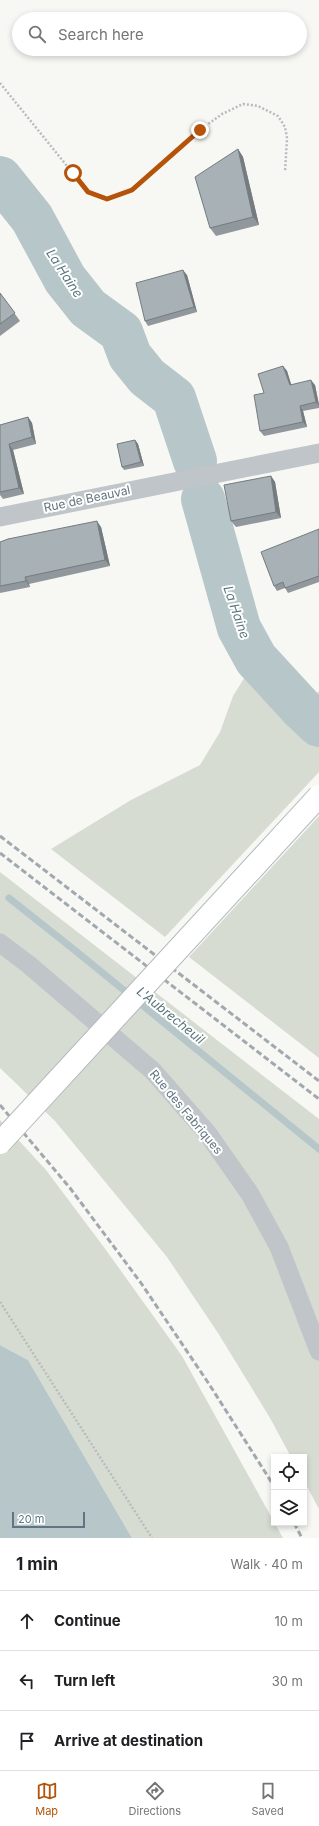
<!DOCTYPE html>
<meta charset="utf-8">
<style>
:root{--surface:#fff;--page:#f6f6f6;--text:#202124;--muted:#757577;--line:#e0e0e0;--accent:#b45309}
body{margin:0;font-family:Inter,sans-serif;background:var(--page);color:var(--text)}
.controls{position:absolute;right:12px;bottom:12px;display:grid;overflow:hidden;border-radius:0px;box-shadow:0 2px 6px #0003}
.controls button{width:36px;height:36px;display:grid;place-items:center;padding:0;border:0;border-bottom:1px solid var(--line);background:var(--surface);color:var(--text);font:20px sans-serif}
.scale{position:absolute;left:12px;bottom:10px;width:73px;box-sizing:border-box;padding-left:4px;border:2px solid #617581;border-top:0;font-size:11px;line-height:14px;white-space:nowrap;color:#617581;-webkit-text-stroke:3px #fff;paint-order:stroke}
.stop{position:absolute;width:12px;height:12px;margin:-9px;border:3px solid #b45309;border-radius:50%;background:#fff}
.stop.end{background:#b45309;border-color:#fff;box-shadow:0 1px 4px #0008}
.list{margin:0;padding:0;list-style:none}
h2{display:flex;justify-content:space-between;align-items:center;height:52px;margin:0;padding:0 16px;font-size:17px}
h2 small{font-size:13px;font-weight:400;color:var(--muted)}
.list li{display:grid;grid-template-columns:26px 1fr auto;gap:12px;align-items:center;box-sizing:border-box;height:60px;padding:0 16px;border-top:1px solid var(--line)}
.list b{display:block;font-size:15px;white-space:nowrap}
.list em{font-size:13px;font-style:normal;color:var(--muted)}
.icon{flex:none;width:22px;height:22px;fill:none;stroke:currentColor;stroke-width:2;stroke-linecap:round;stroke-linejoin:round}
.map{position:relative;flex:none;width:319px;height:1538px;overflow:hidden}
.search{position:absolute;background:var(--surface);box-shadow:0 2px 6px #0003;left:12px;right:12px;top:12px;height:44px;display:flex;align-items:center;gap:10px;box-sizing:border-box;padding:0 14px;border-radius:22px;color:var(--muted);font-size:15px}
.sheet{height:232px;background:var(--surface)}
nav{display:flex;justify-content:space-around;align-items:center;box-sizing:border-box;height:56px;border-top:1px solid var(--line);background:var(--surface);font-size:11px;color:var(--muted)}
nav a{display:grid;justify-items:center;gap:2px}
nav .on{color:var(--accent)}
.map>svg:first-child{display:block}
</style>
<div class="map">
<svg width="319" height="1538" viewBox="0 0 319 1538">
<rect width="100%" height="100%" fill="#f7f7f4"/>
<path fill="#d7dcd3" d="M256,659L301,709L319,691V772L165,937L51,849L131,800L200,765L220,732L233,696Z
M319,816V1058L189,957Z
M0,872L319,1119V1509L304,1481V1457H291L270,1418L218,1333L167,1257L55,1121L0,1068Z
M0,1120L46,1170L106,1250L182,1356L283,1538H132L28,1360L0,1345Z"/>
<path fill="#b6c6c9" d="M0,1345L28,1360L132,1538H0Z"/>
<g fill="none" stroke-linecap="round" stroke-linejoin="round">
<path stroke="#b6c6c9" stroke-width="7" d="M9,898L72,948L319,1149"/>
<path stroke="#b6c6c9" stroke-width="44" d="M0,178L32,218L65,279L88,308L121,332L130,356L147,377L174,398L195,461
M203,499L239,628L256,659L302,709L319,725"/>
<path stroke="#b8bcbf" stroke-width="2.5" stroke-dasharray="2 2" stroke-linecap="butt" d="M0,83L88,192L107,199L132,190L200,130L222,114L243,104L258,106L278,116L285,127L287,138L285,172
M0,1302L152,1538"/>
<path stroke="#c0c5c9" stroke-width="19" d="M0,517L319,453
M0,943L28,964L153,1071L208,1134L250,1194L279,1247L319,1351"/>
<path stroke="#a1a9af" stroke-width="3" stroke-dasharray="6 3" stroke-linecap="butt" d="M0,836L319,1081
M0,853L319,1099
M0,1105L70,1188L141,1283L209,1384L274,1486
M294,1523L302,1538"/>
<defs>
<path id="secondary-bridge" d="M0,1143L319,796"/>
</defs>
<use href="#secondary-bridge" stroke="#b2b9be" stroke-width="24" stroke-linecap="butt"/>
<use href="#secondary-bridge" stroke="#fff" stroke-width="22"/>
</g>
<path fill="#90989d" d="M238,149L243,157L259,225L216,236L210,228Z
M187,275L197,312L148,326L145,321Z
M0,293L20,321L0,336Z
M283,366L287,371L291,385H315L319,404V408L303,411L307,427L264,436L260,431L264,393Z
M28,417L32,423L36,444L13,450L24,494L3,499L0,495V425Z
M135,440L138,444L144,466L124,470L122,467Z
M271,476L275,482L281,518L236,527L231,521Z
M101,527L110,566L29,584L30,587L0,593V542Z
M319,529V582L288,593L285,588L277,591L274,586Z"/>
<path fill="#757c7f" d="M238,149L243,157L259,225L253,217Z
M183,270L187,275L197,312L194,307Z
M283,366L287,371L293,390L290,385Z
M311,380L315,385L319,406L316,402Z
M300,406L303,411L307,427L303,422Z
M28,417L32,423L36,444L32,437Z
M135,440L138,444L144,466L141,462Z
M9,444L13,450L24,494L19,488Z
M271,476L275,482L281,518L276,512Z
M97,521L101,527L110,566L105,560Z
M25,577L29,584L30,587L26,581Z"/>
<path fill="#a7b1b6" stroke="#757c7f" d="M238,149L253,217L210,228L195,177Z
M183,270L194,307L145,321L136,283Z
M0,293L15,313L0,324Z
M283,366L290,385L311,380L316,402L300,406L303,422L260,431L254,395L264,393L258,374Z
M28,417L32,437L9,444L19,488L0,492V425Z
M135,440L141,462L122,467L117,444Z
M271,476L276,512L231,521L224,485Z
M97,521L105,560L25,577L26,581L0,586V542L8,539Z
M319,529V576L285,588L283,582L274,586L261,552Z"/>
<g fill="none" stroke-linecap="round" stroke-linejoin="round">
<path stroke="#b45309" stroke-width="5" d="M73,173L88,192L107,199L132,190L200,130"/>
</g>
<g text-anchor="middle" stroke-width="4" stroke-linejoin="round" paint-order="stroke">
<g font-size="12" fill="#617581" stroke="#fff">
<text transform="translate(87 499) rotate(-12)" y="4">Rue de Beauval</text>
<text transform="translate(186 1112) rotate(50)" y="4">Rue des Fabriques</text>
</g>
<g font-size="13" font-style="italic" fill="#5b767c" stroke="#fff">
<text transform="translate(65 273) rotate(57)" y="5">La Haine</text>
<text transform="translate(237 612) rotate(71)" y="5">La Haine</text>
<text transform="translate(171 1015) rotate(39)" y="5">L'Aubrecheuil</text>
</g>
</g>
</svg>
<div class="controls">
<button><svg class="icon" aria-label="locate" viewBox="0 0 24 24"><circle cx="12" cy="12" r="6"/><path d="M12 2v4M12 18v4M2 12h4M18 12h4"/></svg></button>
<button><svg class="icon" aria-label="layers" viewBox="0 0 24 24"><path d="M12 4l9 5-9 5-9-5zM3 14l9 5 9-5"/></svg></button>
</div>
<div class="scale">20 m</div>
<div class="stop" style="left:73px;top:173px"></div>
<div class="stop end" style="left:200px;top:130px"></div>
<div class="search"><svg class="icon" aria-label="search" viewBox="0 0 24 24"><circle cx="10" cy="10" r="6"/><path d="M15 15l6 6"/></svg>Search here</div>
</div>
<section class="sheet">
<h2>1 min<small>Walk · 40 m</small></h2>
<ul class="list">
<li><svg class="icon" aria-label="ahead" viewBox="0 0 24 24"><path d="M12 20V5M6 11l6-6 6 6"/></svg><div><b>Continue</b></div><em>10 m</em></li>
<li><svg class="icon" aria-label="left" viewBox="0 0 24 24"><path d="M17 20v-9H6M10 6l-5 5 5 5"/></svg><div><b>Turn left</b></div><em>30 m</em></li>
<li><svg class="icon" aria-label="arrive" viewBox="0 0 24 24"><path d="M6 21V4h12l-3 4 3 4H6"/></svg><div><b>Arrive at destination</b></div></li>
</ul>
</section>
<nav>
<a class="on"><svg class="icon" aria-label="map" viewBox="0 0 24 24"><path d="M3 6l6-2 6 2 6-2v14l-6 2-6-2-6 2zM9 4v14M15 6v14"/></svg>Map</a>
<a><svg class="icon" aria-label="directions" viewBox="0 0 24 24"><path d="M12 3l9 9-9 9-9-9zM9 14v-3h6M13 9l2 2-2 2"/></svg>Directions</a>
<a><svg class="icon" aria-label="saved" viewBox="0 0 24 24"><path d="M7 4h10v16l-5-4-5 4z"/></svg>Saved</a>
</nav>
